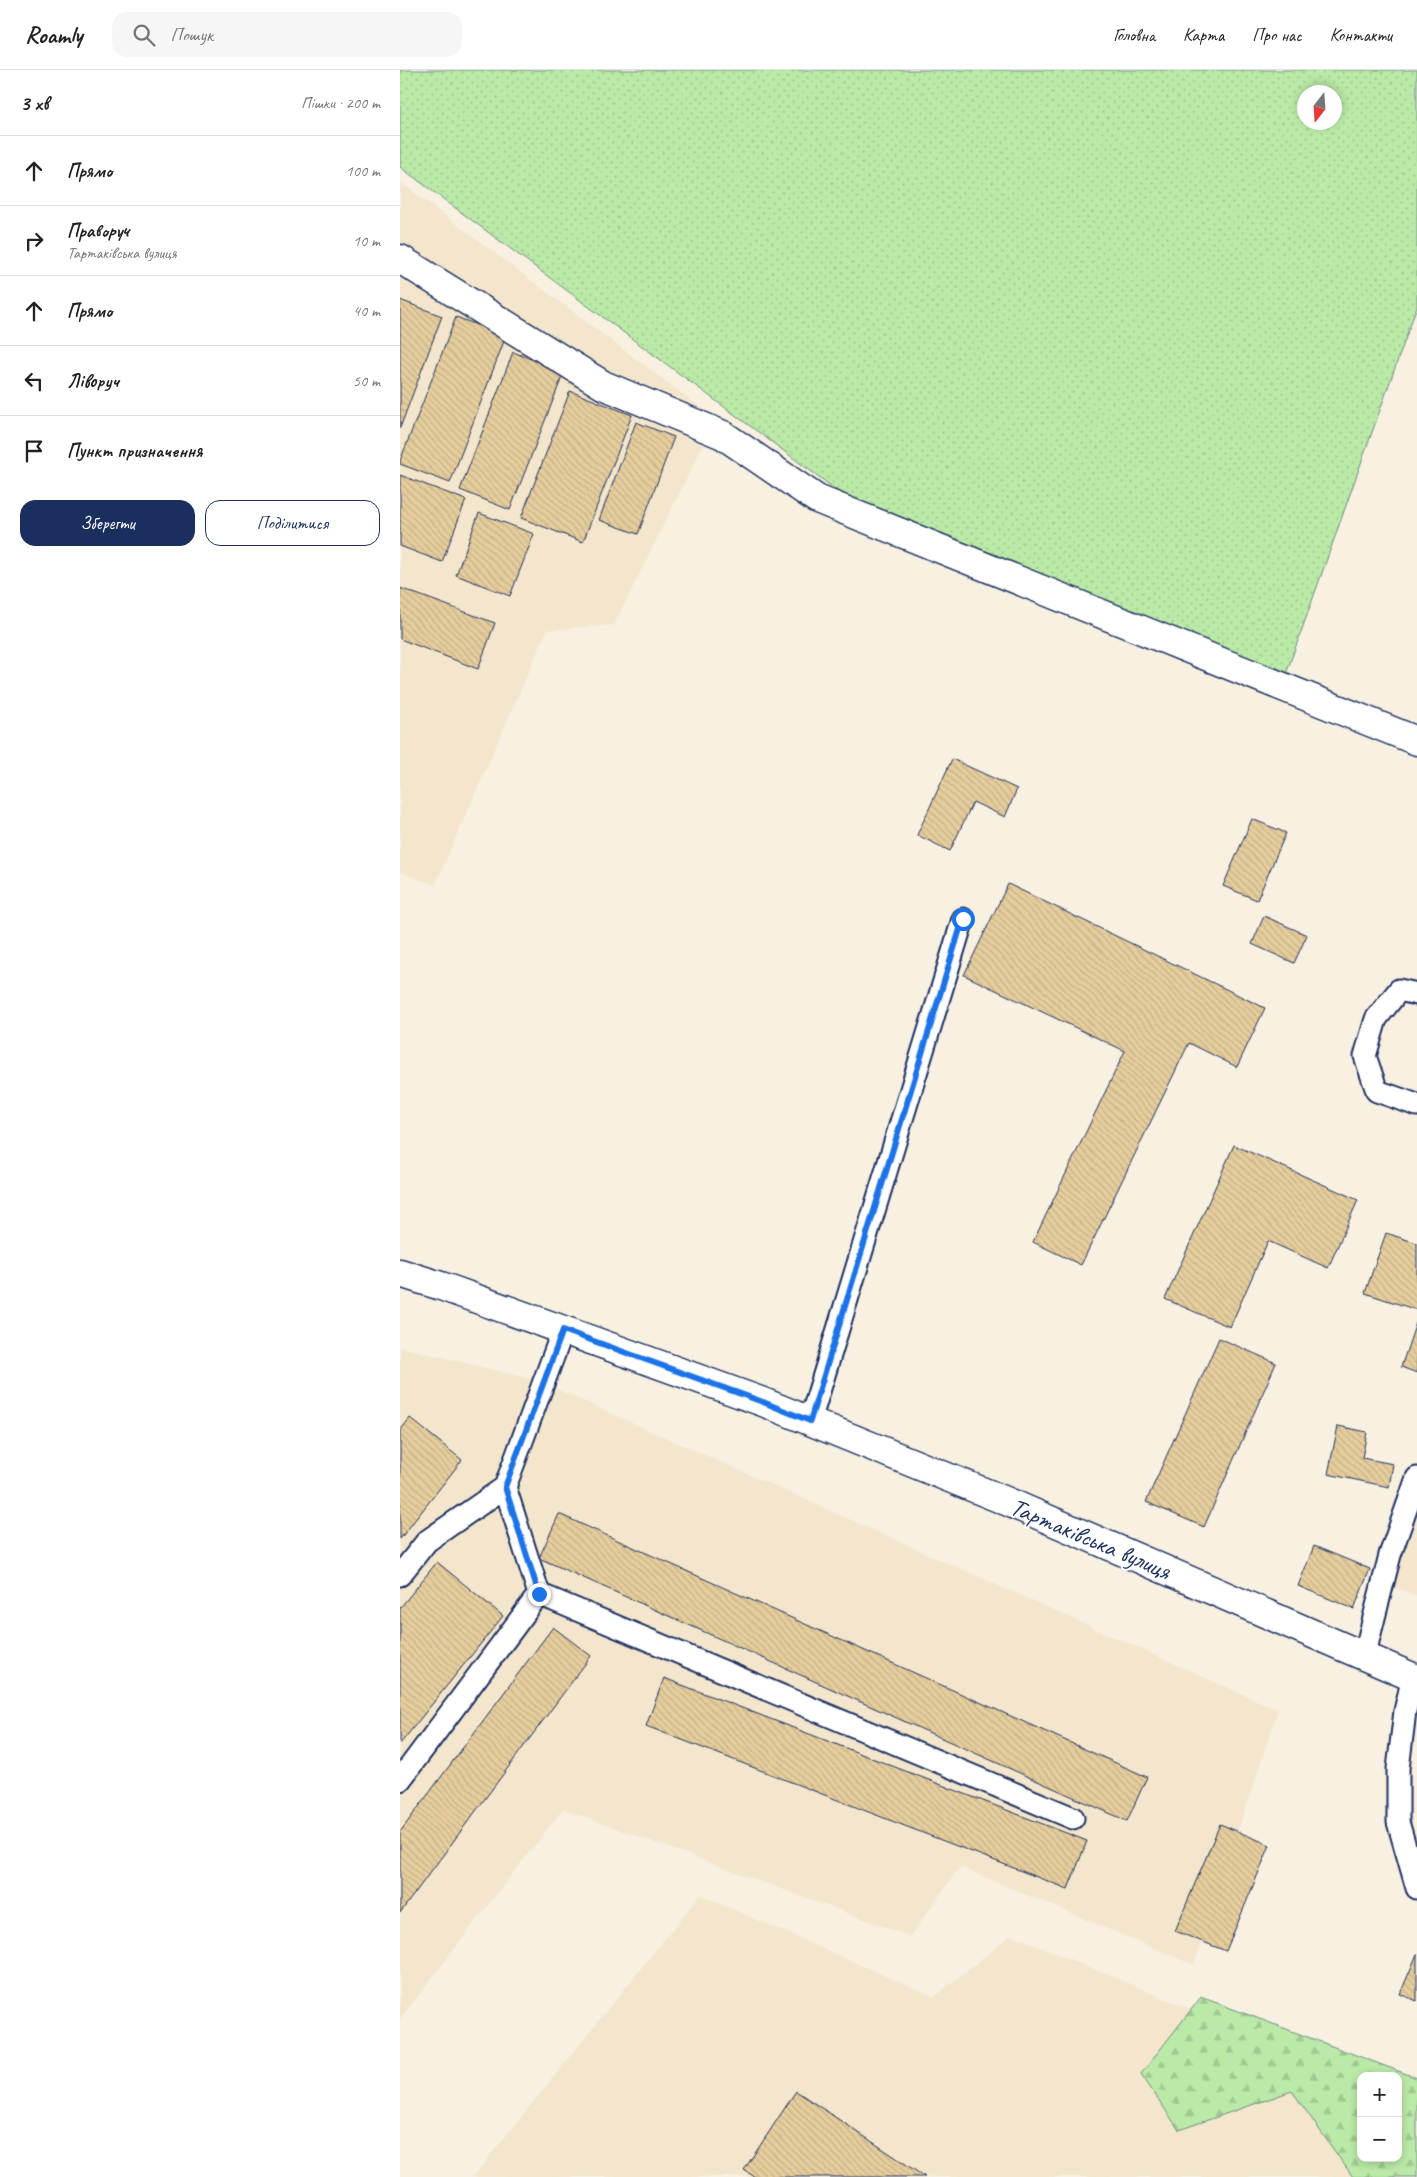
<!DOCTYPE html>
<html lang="uk">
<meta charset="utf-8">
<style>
:root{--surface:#fff;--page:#f6f6f6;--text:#222;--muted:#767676;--line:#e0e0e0;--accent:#1b2f5e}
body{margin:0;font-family:Caveat,sans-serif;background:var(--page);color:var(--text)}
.controls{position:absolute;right:15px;bottom:15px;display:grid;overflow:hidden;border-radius:10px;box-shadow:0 2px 8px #0003}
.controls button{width:45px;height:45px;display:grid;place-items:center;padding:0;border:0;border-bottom:1px solid var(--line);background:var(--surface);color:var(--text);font:25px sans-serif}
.compass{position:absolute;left:897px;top:15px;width:45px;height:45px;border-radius:50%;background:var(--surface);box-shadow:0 2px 8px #0003;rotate:197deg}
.stop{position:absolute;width:15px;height:15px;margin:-11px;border:4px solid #1a73e8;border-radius:50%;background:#fff}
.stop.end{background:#1a73e8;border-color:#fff;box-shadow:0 1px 5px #0008}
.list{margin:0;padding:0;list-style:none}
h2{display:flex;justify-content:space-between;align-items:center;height:65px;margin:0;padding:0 20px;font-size:21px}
h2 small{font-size:16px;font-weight:400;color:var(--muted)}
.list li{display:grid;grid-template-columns:32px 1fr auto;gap:15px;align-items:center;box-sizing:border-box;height:70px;padding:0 20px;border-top:1px solid var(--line)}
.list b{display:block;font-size:19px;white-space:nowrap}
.list p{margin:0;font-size:16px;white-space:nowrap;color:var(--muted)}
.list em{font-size:16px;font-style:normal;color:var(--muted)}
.actions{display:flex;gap:10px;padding:15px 20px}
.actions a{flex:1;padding:11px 0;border:1px solid var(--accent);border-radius:15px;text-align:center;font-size:18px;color:var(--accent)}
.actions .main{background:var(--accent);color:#fff}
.icon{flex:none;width:28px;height:28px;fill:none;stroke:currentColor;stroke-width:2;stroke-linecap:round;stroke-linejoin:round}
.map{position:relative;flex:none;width:1017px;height:2107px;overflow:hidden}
header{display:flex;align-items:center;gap:30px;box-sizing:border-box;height:70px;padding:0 25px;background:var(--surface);border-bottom:1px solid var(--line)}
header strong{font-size:24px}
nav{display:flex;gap:28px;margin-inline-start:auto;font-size:18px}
.search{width:350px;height:45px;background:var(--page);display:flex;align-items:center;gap:12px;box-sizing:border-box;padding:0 18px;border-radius:15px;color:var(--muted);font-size:19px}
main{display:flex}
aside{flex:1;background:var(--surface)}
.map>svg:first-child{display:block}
</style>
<header>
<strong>Roamly</strong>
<div class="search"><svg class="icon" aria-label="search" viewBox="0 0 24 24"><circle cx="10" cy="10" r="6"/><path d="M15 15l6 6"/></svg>Пошук</div>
<nav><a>Головна</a><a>Карта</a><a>Про нас</a><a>Контакти</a></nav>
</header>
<main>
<aside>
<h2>3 хв<small>Пішки · 200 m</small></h2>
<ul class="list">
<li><svg class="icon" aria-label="ahead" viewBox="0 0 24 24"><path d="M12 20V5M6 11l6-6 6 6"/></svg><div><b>Прямо</b></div><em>100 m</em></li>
<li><svg class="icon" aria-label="right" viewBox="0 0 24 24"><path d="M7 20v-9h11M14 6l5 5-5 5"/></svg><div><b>Праворуч</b><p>Тартаківська вулиця</p></div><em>10 m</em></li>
<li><svg class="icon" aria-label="ahead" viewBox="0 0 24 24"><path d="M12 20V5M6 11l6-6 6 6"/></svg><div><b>Прямо</b></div><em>40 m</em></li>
<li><svg class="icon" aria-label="left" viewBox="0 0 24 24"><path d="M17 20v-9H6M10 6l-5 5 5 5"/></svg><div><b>Ліворуч</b></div><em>50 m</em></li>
<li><svg class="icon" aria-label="arrive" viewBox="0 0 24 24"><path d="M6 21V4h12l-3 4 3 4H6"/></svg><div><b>Пункт призначення</b></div></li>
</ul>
<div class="actions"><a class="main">Зберегти</a><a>Поділитися</a></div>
</aside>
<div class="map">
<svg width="1017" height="2107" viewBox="0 0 1017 2107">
<defs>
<pattern id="green-dots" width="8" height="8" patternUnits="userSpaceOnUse" patternTransform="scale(1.25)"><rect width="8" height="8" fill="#bbe9a7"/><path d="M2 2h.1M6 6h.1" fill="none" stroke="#a0c892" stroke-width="1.8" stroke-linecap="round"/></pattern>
<pattern id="forest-firs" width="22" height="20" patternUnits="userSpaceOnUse" patternTransform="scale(1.25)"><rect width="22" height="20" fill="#bbe9a7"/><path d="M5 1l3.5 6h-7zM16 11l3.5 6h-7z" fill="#a0c892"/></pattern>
<pattern id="building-back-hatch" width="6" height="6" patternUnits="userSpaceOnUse" patternTransform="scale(1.25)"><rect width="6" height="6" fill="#e6cd9c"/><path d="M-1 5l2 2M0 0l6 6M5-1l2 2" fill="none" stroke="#c5b089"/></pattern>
</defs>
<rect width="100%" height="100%" fill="#f8f0e1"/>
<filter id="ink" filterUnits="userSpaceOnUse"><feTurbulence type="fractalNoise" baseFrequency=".02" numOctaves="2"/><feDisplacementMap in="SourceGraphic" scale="10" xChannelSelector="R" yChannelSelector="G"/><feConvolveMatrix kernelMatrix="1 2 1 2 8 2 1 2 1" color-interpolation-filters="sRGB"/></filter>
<g filter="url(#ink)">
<path fill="#f3e6cc" d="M0,112L316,349L214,555L147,560L35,815L0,802Z
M0,1277L136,1310L878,1640L794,1895L560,1797L510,1866L163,1739L0,1949Z
M1017,1448V1526L992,1516Z
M300,1825L534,1927L611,1865L961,2009V2088H998L1017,2107H73Z"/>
<path fill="url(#green-dots)" stroke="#6b8c82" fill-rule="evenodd" d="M0,0H1017V236L886,604L450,430L0,97ZM904,22H934V52H904Z"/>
<path fill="url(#forest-firs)" stroke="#6b8c82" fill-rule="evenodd" d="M801,1927L1017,2008V2107H953L892,2021L779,2060L741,2004ZM961,2006H998V2088H961Z"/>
<path fill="url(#building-back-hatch)" stroke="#1b2f5e" d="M0,230L42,246L0,358Z
M56,247L106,266L50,413L0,394V391Z
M113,282L164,302L110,440L60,420Z
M170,321L232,345L183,472L121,448Z
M236,352L274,367L238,464L199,450Z
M0,405L66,430L42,492L0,476Z
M79,443L134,464L110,526L56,505Z
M0,518L95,553L78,599L0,569Z
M552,689L617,719L605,747L573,732L550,781L517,765Z
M852,749L886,763L857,830L823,816Z
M608,814L865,938L837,997L789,973L681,1195L633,1172L725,981L564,905Z
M864,846L907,865L894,893L852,874Z
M834,1075L958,1130L928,1198L868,1171L830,1257L765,1229Z
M986,1163L1017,1173V1240L965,1223Z
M1017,1250V1303L1001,1297Z
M819,1268L876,1293L804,1457L746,1432Z
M10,1348L62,1390L0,1469V1361Z
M938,1356L967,1362L962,1388L993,1394L989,1417L928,1404Z
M159,1444L747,1707L727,1751L139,1488Z
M914,1476L970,1499L954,1539L898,1516Z
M37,1492L103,1546L0,1674V1538Z
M153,1557L191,1586L0,1843V1762Z
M264,1608L687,1771L668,1819L246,1656Z
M820,1754L870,1775L826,1881L775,1861Z
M1017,1884V1931L1000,1924Z
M396,2021L525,2107H355L344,2100Z"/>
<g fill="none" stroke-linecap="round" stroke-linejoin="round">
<defs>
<path id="lane" d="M1017,924L999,920L976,949L965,986L977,1021L1017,1035
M410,1351L563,849
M105,1417L139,1524
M0,1505L27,1471L105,1417L163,1260
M964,1587L990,1485L1017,1408
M1013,1607L1005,1641L998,1699V1752L1017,1818
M0,1710L139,1524L673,1748"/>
<path id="street" d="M0,189L203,315L323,365L417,429L1017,671"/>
<path id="secondary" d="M0,1203L41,1216L363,1332L606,1431L1017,1609"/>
</defs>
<use href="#lane" stroke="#1b2f5e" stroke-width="25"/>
<use href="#street" stroke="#1b2f5e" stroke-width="31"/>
<use href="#secondary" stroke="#1b2f5e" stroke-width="31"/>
<use href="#lane" stroke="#fff" stroke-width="21"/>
<use href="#street" stroke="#fff" stroke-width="28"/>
<use href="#secondary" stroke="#fff" stroke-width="28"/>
</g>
</g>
<g fill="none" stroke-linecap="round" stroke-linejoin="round" filter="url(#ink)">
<path stroke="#1a73e8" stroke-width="6" d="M139,1524L105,1417L163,1260L363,1332L410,1351L563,849"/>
</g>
<g text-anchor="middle" stroke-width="4" stroke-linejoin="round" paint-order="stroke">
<g font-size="25" fill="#1b2f5e" stroke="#fff">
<text transform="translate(691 1468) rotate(23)" y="9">Тартаківська вулиця</text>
</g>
</g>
</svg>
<div class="controls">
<button>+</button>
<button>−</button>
</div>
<svg class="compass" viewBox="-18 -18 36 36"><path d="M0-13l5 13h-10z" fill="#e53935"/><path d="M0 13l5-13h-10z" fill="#767676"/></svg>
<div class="stop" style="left:563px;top:849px"></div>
<div class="stop end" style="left:139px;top:1524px"></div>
</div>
</main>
